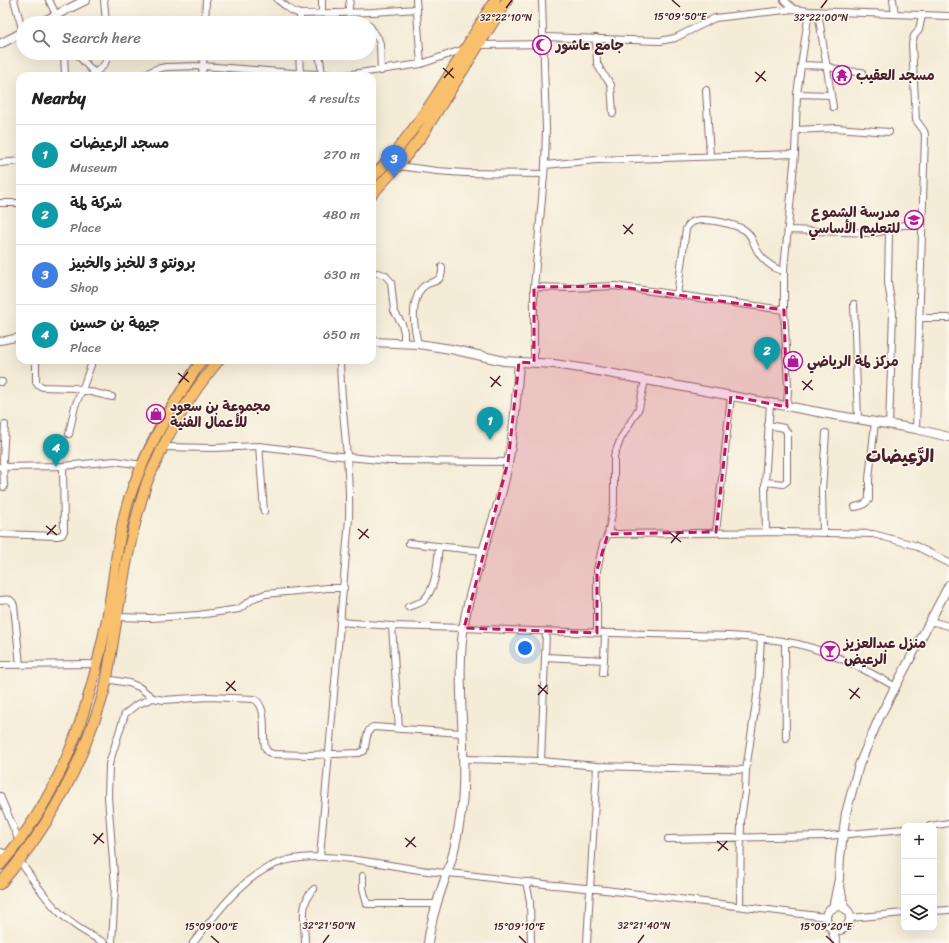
<!DOCTYPE html>
<meta charset="utf-8">
<style>
:root{--surface:#fff;--page:#f2f2f2;--text:#222;--muted:#767676;--line:#e0e0e0;--accent:#2563eb}
body{margin:0;font-family:Sriracha,"Playpen Sans Arabic",sans-serif;background:var(--page);color:var(--text)}
.controls{position:absolute;right:12px;bottom:12px;display:grid;overflow:hidden;border-radius:8px;box-shadow:0 4px 16px #0002}
.controls button{width:36px;height:36px;display:grid;place-items:center;padding:0;border:0;border-bottom:1px solid var(--line);background:var(--surface);color:var(--text);font:20px sans-serif}
.you{position:absolute;left:525px;top:648px;width:14px;height:14px;margin:-10px;border:3px solid #fff;border-radius:50%;background:#1a73e8;box-shadow:0 0 0 6px #1a73e833}
.badge{display:grid;place-items:center;width:26px;height:26px;border-radius:50%;background:var(--accent);color:#fff;font-size:13px;font-weight:700}
.pin{position:absolute;translate:-50% -33px;filter:drop-shadow(0 1px 2px #0008)}
.pin::after{content:'';position:absolute;top:21px;width:14px;height:12px;background:inherit;clip-path:polygon(0 0,100% 0,50% 100%)}
.list{margin:0;padding:0;list-style:none}
h2{display:flex;justify-content:space-between;align-items:center;height:52px;margin:0;padding:0 16px;font-size:17px}
h2 small{font-size:13px;font-weight:400;color:var(--muted)}
.list li{display:grid;grid-template-columns:26px 1fr auto;gap:12px;align-items:center;box-sizing:border-box;height:60px;padding:0 16px;border-top:1px solid var(--line)}
.list b{display:block;font-size:15px;white-space:nowrap}
.list p{margin:0;font-size:13px;white-space:nowrap;color:var(--muted)}
.list em{font-size:13px;font-style:normal;color:var(--muted)}
.icon{flex:none;width:22px;height:22px;fill:none;stroke:currentColor;stroke-width:2;stroke-linecap:round;stroke-linejoin:round}
.map{position:relative;flex:none;width:949px;height:943px;overflow:hidden}
.search{position:absolute;background:var(--surface);box-shadow:0 4px 16px #0002;left:16px;top:16px;width:360px;height:44px;display:flex;align-items:center;gap:10px;box-sizing:border-box;padding:0 14px;border-radius:22px;color:var(--muted);font-size:15px}
.panel{position:absolute;background:var(--surface);box-shadow:0 4px 16px #0002;left:16px;top:72px;width:360px;height:292px;border-radius:12px}
.map>svg:first-child{display:block}
</style>
<div class="map">
<svg width="949" height="943" viewBox="0 0 949 943">
<rect width="100%" height="100%" fill="#fbf7ec"/>
<filter id="ink" filterUnits="userSpaceOnUse"><feTurbulence type="fractalNoise" baseFrequency=".025" numOctaves="2"/><feDisplacementMap in="SourceGraphic" scale="8" xChannelSelector="R" yChannelSelector="G"/><feConvolveMatrix kernelMatrix="1 2 1 2 8 2 1 2 1" color-interpolation-filters="sRGB"/></filter>
<filter id="wash" filterUnits="userSpaceOnUse"><feTurbulence type="fractalNoise" baseFrequency=".012" numOctaves="4" result="noise"/><feDisplacementMap in="SourceGraphic" scale="16" xChannelSelector="R" yChannelSelector="G"/><feGaussianBlur stdDeviation="0.9" result="paint"/><feColorMatrix in="noise" values="0 0 0 0 0 0 0 0 0 0 0 0 0 0 0 0 0 1.4 0 .05"/><feComposite in="paint" operator="in"/></filter>
<g filter="url(#wash)">
<rect width="100%" height="100%" fill="#f4ecd7"/>
</g>
<g filter="url(#ink)">
<g fill="none" stroke-linecap="round" stroke-linejoin="round">
<defs>
<path id="minor" d="M14,0L23,32
M49,0L60,23
M104,0L106,23
M278,0L292,11L300,14L373,12L417,9
M322,0V13
M416,0L421,64
M784,0L794,9L809,11L949,16
M893,0L895,14
M818,12L833,107
M348,13L350,0
M205,23L206,0
M300,23V14
M369,25L378,38L380,44L381,71
M544,37L660,41L675,38L715,18L794,9
M596,38L597,63L602,73L607,79L611,85L613,113
M479,45L544,44
M64,53L65,76
M76,53L97,76
M299,53L300,73
M319,53L322,74
M802,65L827,66L841,71L862,72
M94,73C103,67 107,64 107,53
M142,76L156,69L166,67L203,66L293,73L345,75L421,64L464,49
M202,76L204,53
M706,90L710,156
M797,94L831,95
M796,130L836,128L889,132
M0,163L20,161
M545,165L597,160L795,154
M398,166L437,171L465,173L544,174
M0,203H20
M889,229L888,283L893,313L889,425
M789,230L872,233L880,232L903,225H921
M378,273L385,275L391,282L394,311L402,324L404,332V343
M534,287L570,288L615,286L784,310
M677,295L686,229C688,225 691,222 695,221C706,218 737,224 746,231C751,235 752,240 755,246C760,258 772,269 784,271
M854,304L858,420
M919,318H949
M0,341L20,337
M418,344C414,327 410,305 421,289C429,278 443,287 442,267
M36,360V382L38,385L43,387L75,388L82,390L75,406L69,434
M534,363V287L545,165L546,128L542,0
M91,365L82,390L112,397
M0,382H2
M787,407L788,387L784,310V269L795,154L797,94L809,11
M916,429L925,135L924,131L916,120L912,44L914,36L919,30L922,15
M259,446L264,511
M163,447L213,448L259,446L348,457L390,461L508,462
M0,467L63,466L115,461L142,465
M766,482L783,484L787,481V432L784,428L768,425
M4,487L3,459L5,425
M855,507L863,505L869,500V479L875,422
M716,532L731,396
M766,532L765,485L770,403
M823,532L822,490L826,433
M0,534L57,536L62,535L64,531L63,466
M608,534L784,532L873,534L914,545L949,563
M409,543L483,551
M0,600C7,599 12,598 14,606L20,665
M408,607C412,605 419,604 423,601C437,588 437,563 439,546
M117,617L151,618L198,615L239,609L254,598L265,594L328,588H344
M930,621L949,626
M340,622L392,626L464,628L533,631L729,636C747,637 764,638 782,641C822,647 861,667 896,687
M392,626L399,729
M597,633V570L603,544L608,534L614,504V456L621,438L639,408L645,380
M785,642L786,738
M545,657L604,660L605,633
M0,665L97,664
M603,673L604,660
M106,679L129,683L139,687L153,698L164,700L209,697L254,699C268,706 262,733 265,747L268,752L273,754L308,755L359,753L364,751C367,743 365,731 373,727L462,733
M464,759L541,761L597,766L746,770
M541,761L546,632
M0,796L19,841
M930,826L949,823
M668,839L827,836L904,829
M0,852L9,854
M320,857L349,519C351,466 341,413 340,360
M20,861C32,879 45,898 60,913C73,926 89,935 105,943
M363,876V888L367,904H436
M526,882L530,901L531,943
M740,906L741,819L745,792L746,770L758,689L761,638
M934,911L949,910
M850,918L904,913
M112,943L115,887L108,797L109,764L125,714L136,705L153,698
M193,943C218,912 244,873 284,861C334,848 397,870 448,873C475,875 501,880 528,882C559,886 591,888 622,892C690,900 758,909 826,917
M305,943C305,926 299,901 314,889
M587,943L597,766"/>
<path id="tertiary" d="M40,23L86,0
M0,44L23,32
M372,342L418,344L451,349L504,361L554,364L587,369L834,415L916,429L949,437
M840,886L844,908
M826 918a12 12 0 1 1 24 0a12 12 0 1 1-24 0Z
M833,908L839,879L840,857L846,813L859,765L880,716L949,585
M832,928L836,943
M428,943C431,919 439,896 447,873C455,852 459,828 462,805C468,744 454,679 465,618C473,575 490,533 502,491C513,449 516,405 519,362"/>
<path id="primary" d="M372,178C423,126 457,61 495,0
M372,194L398,166L421,137L507,0
M0,865C61,795 88,714 106,624C114,584 116,542 128,502C144,451 172,404 202,360
M0,884C40,838 71,786 91,729C97,714 103,698 106,683C118,616 125,549 146,485C149,476 153,468 157,460C173,423 193,391 219,360"/>
</defs>
<use href="#minor" stroke="#866767" stroke-width="8"/>
<use href="#tertiary" stroke="#866767" stroke-width="10"/>
<use href="#primary" stroke="#866767" stroke-width="12"/>
<use href="#minor" stroke="#fff" stroke-width="6"/>
<use href="#tertiary" stroke="#fff" stroke-width="8"/>
<use href="#primary" stroke="#f8bf6c" stroke-width="10"/>
</g>
</g>
<path fill="#c2185b" fill-opacity="0.2" stroke="#c2185b" stroke-width="3" stroke-dasharray="8 5" stroke-linejoin="round" d="M615,286L784,310L787,407L731,396L716,532L608,534L597,570V633L464,628L508,462L519,362L534,363V287Z"/>
<path fill="none" stroke="#4a1f2b" stroke-width="1.5" d="M672,0L680,7M506,8L512,0M821,8L827,0M443,68L454,78M755,72L766,81M444,78L453,68M756,82L765,71M623,225L633,234M624,234L633,224M178,373L189,382M490,377L501,386M802,381L813,390M179,383L188,372M491,387L500,376M803,390L812,380M46,526L57,535M358,529L369,538M670,533L681,542M47,535L56,525M359,539L368,529M671,543L680,532M226,682L236,691M538,685L548,694M849,689L860,698M226,691L235,681M538,695L547,685M850,699L859,688M93,834L104,843M405,838L416,847M717,841L728,850M94,844L103,833M406,847L415,837M718,851L727,841M211,936L219,943M519,936L526,943M826,936L834,943M323,943L329,935M638,943L644,935"/>
<defs>
<symbol id="mosque-ring" viewBox="-11 -11 22 22"><circle r="9.5" fill="#fbf7ec" stroke="#b5179e" stroke-width="1.5"/><path d="M3.5-4.9A6 6 0 1 0 3.5 4.9A5 5 0 1 1 3.5-4.9Z" fill="#b5179e"/></symbol>
<symbol id="temple-ring" viewBox="-11 -11 22 22"><circle r="9.5" fill="#fbf7ec" stroke="#b5179e" stroke-width="1.5"/><path d="M0-6L5-2H3V0L6.5 2.5H4V6H1.5V3h-3V6H-4V2.5H-6.5L-3 0V-2H-5Z" fill="#b5179e"/></symbol>
<symbol id="school-ring" viewBox="-11 -11 22 22"><circle r="9.5" fill="#fbf7ec" stroke="#b5179e" stroke-width="1.5"/><path d="M0-5L7-2L0 1L-7-2ZM-4 1L0 2.5L4 1V4Q0 6-4 4Z" fill="#b5179e"/></symbol>
<symbol id="shop-ring" viewBox="-11 -11 22 22"><circle r="9.5" fill="#fbf7ec" stroke="#b5179e" stroke-width="1.5"/><path d="M-5-2.5h2.3a2.7 3.5 0 0 1 5.4 0H5L5.5 6h-11ZM-1.5-2.5h3a1.5 2.3 0 0 0-3 0Z" fill="#b5179e"/></symbol>
<symbol id="bar-ring" viewBox="-11 -11 22 22"><circle r="9.5" fill="#fbf7ec" stroke="#b5179e" stroke-width="1.5"/><path d="M-6-5H6L.8 .8V4.5H3.5V6h-7V4.5H-.8V.8Z" fill="#b5179e"/></symbol>
</defs>
<g fill-rule="evenodd">
<use href="#mosque-ring" x="531" y="34" width="22" height="22"/>
<use href="#temple-ring" x="831" y="64" width="22" height="22"/>
<use href="#school-ring" x="903" y="209" width="22" height="22"/>
<use href="#shop-ring" x="782" y="350" width="22" height="22"/>
<use href="#shop-ring" x="145" y="403" width="22" height="22"/>
<use href="#bar-ring" x="819" y="640" width="22" height="22"/>
</g>
<g text-anchor="middle" stroke-width="3" stroke-linejoin="round" paint-order="stroke">
<g font-size="14" font-weight="bold" fill="#4a1f2b" stroke="#fbf7ec" text-anchor="start">
<text x="556" y="50">جامع عاشور</text>
<text x="856" y="80">مسجد العقيب</text>
<text x="900" y="217" text-anchor="end">مدرسة الشموع<tspan x="900" dy="16">للتعليم الأساسي</tspan></text>
<text x="807" y="366">مركز لمة الرياضي</text>
<text x="170" y="411">مجموعة بن سعود<tspan x="170" dy="16">للأعمال الفنية</tspan></text>
<text x="844" y="648">منزل عبدالعزيز<tspan x="844" dy="16">الرعيض</tspan></text>
</g>
<g font-size="18" font-weight="bold" fill="#4a1f2b" stroke="#fbf7ec">
<text x="900" y="462">الرَّعِيضات</text>
</g>
</g>
<g font-size="10" text-anchor="middle" fill="#4a1f2b" stroke="#fbf7ec" stroke-width="3" stroke-linejoin="round" paint-order="stroke">
<text x="680" y="20">15°09'50"E</text>
<text x="506" y="21">32°22'10"N</text>
<text x="821" y="21">32°22'00"N</text>
<text x="329" y="929">32°21'50"N</text>
<text x="644" y="929">32°21'40"N</text>
<text x="211" y="930">15°09'00"E</text>
<text x="519" y="930">15°09'10"E</text>
<text x="826" y="930">15°09'20"E</text>
</g>
</svg>
<div class="controls">
<button>+</button>
<button>−</button>
<button><svg class="icon" aria-label="layers" viewBox="0 0 24 24"><path d="M12 4l9 5-9 5-9-5zM3 14l9 5 9-5"/></svg></button>
</div>
<div class="you"></div>
<div class="pin badge" style="left:490px;top:440px;background:#0f9aa8">1</div>
<div class="pin badge" style="left:767px;top:370px;background:#0f9aa8">2</div>
<div class="pin badge" style="left:394px;top:178px;background:#3f7fe0">3</div>
<div class="pin badge" style="left:56px;top:467px;background:#0f9aa8">4</div>
<div class="search"><svg class="icon" aria-label="search" viewBox="0 0 24 24"><circle cx="10" cy="10" r="6"/><path d="M15 15l6 6"/></svg>Search here</div>
<section class="panel">
<h2>Nearby<small>4 results</small></h2>
<ul class="list">
<li><span class="badge" style="background:#0f9aa8">1</span><div><b>مسجد الرعيضات</b><p>Museum</p></div><em>270 m</em></li>
<li><span class="badge" style="background:#0f9aa8">2</span><div><b>شركة لمة</b><p>Place</p></div><em>480 m</em></li>
<li><span class="badge" style="background:#3f7fe0">3</span><div><b>برونتو 3 للخبز والخبيز</b><p>Shop</p></div><em>630 m</em></li>
<li><span class="badge" style="background:#0f9aa8">4</span><div><b>جيهة بن حسين</b><p>Place</p></div><em>650 m</em></li>
</ul>
</section>
</div>
